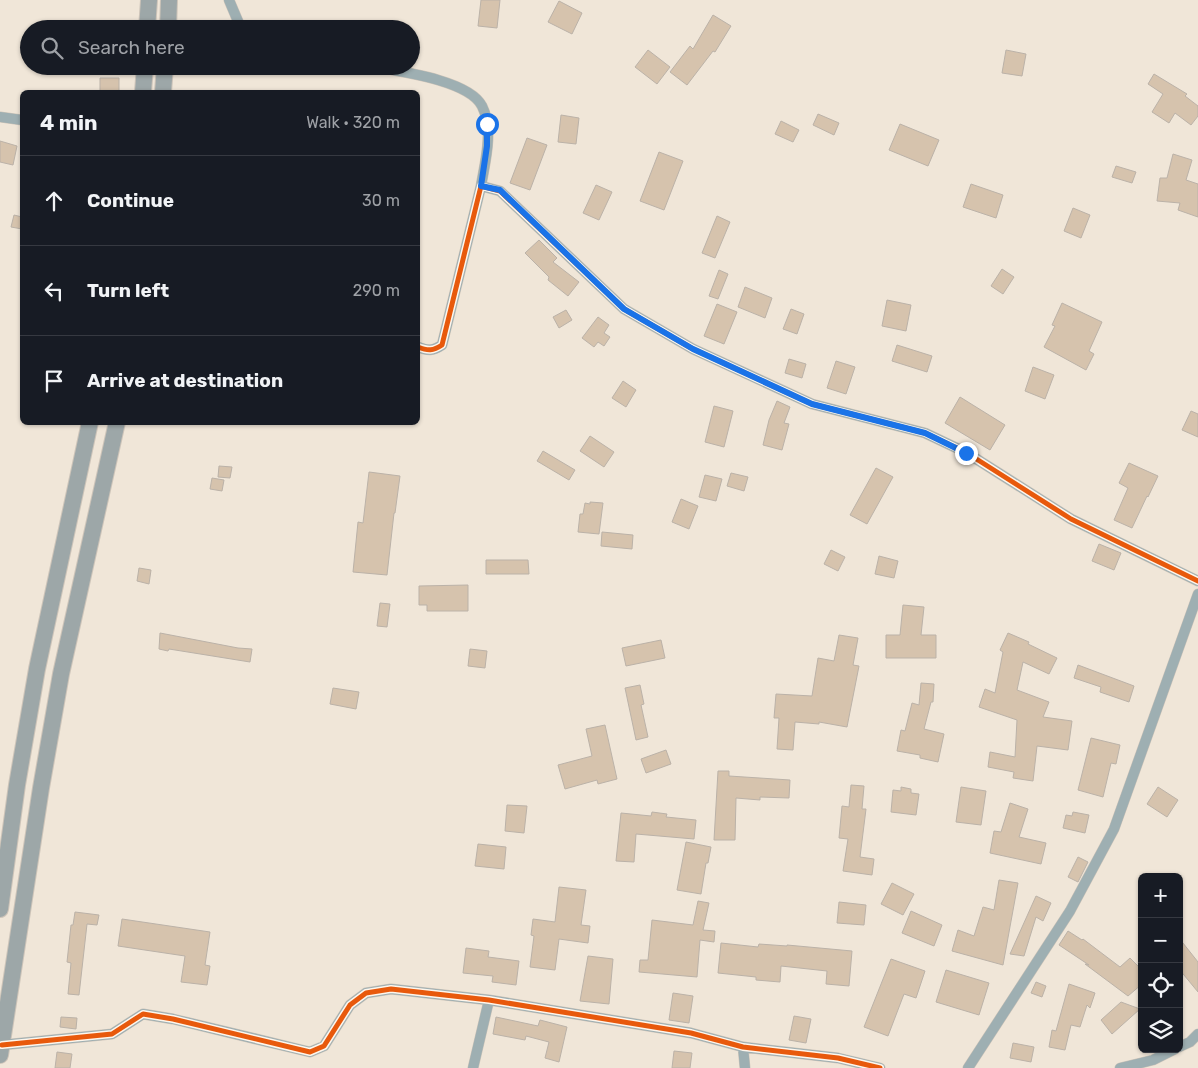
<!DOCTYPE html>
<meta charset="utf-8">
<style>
:root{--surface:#171b24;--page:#242831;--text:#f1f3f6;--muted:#9ea1a6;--line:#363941}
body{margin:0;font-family:Rubik,sans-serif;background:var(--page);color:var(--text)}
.controls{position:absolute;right:15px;bottom:15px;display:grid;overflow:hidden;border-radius:8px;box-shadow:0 1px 4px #0004}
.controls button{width:45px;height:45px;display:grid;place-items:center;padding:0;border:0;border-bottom:1px solid var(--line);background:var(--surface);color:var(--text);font:25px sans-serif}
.stop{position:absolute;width:15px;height:15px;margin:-11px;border:4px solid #1a73e8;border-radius:50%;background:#fff}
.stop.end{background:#1a73e8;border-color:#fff;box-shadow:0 1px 5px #0008}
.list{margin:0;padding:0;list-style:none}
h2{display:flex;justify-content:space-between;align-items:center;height:65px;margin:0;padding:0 20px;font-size:21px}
h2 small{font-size:16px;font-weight:400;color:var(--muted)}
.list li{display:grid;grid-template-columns:32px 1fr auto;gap:15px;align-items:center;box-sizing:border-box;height:90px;padding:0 20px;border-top:1px solid var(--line)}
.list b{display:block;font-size:19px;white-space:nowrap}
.list em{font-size:16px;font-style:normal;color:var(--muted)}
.icon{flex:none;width:28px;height:28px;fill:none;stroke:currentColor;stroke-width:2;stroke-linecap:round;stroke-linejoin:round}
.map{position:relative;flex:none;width:1198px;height:1068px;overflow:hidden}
.search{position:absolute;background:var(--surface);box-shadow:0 1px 4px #0004;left:20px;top:20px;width:400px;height:55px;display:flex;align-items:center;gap:12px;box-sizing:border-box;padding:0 18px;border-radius:28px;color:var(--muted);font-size:19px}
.panel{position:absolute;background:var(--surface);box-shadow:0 1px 4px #0004;left:20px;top:90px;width:400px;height:335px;border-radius:8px}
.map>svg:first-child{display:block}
</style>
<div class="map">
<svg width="1198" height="1068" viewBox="0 0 1198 1068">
<rect width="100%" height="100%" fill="#f0e6d8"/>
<path fill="#d6c3ad" stroke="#bbb2a8" d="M481,0H500L497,28L478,26Z
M559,1L582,13L572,34L548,22Z
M713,15L731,26L715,52L713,51L687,85L670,72L690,46L693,49Z
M648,50L670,67L657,84L635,67Z
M1006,50L1026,54L1022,76L1002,73Z
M1154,74L1187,94L1185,96L1198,106V116L1191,125L1175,113L1169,123L1152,112L1163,94L1148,84Z
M100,78H119V92H100Z
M818,114L839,123L834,135L813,125Z
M561,115L579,118L576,144L558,142Z
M781,121L799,130L793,142L775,134Z
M900,124L939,140L928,166L889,150Z
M527,138L547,145L530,190L510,183Z
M0,141L17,146L13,165L0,162Z
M659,152L683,161L664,210L640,201Z
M1173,154L1192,160L1186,180L1198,184V217L1178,210L1180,203L1157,201L1160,178H1167Z
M1116,166L1136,172L1132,183L1112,177Z
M971,184L1003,195L996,218L963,207Z
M596,185L612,192L599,220L583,213Z
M1073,208L1090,215L1081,238L1064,231Z
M14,215L22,217V229L11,227Z
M717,216L730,222L715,258L702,253Z
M539,240L557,258L553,262L579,282L568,296L548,280L549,277L525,253Z
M1002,269L1014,277L1003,294L991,286Z
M719,270L728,274L718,299L709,296Z
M745,287L772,298L765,318L738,307Z
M887,300L911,305L906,331L882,326Z
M1062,303L1102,322L1089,351L1094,354L1086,370L1044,347L1055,326L1052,325Z
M717,304L737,312L724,344L704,336Z
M791,309L804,314L797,334L783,329Z
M566,310L572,320L559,328L553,317Z
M598,317L609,325L604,333L610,337L604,346L598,342L594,347L582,338Z
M897,345L932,356L927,372L892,361Z
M789,359L806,364L802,378L785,373Z
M836,361L855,367L846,394L827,388Z
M1033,367L1054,375L1045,399L1025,391Z
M623,381L636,390L626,407L612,398Z
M960,397L1005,425L990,450L945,423Z
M777,401L790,407L784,423L789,424L782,450L763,445L769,420Z
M714,406L733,411L724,447L705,442Z
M1191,411L1198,414V437L1182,430Z
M590,436L614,452L604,467L580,451Z
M543,451L575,470L569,480L537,461Z
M1129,463L1158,476L1148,497L1147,496L1132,528L1114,520L1128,488L1119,483Z
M219,466L232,467L230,478L218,477Z
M876,468L893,477L867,524L850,515Z
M369,472L400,476L395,513H394L387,575L353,572L358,522L363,523Z
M731,473L748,477L744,491L727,486Z
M705,475L722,479L716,501L699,497Z
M212,478L224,480L222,491L210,489Z
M681,499L698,506L689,529L672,522Z
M590,502L603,503L599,534L578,532L580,514H583L585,503L590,504Z
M602,532L633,535L632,549L601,546Z
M1099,544L1121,553L1114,570L1092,561Z
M831,550L845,557L838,571L824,564Z
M879,556L898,561L894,578L875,574Z
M486,560H528L529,574H486Z
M139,568L151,570L149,584L137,581Z
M468,585V611H427V605H419V586Z
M380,603L390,604L387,627L377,626Z
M903,605L924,607L921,635H936V658H886V635H900Z
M160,633L238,648L252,649L250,662L169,649L168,651L159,649Z
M1008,633L1029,642L1028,644L1057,658L1049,674L1023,662L1017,690L1049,702L1043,717L1072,721L1068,750L1037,746L1033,781L1013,778L1014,772L988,767L990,752L1015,757L1017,720L979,707L985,689L995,693L1003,652L1000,650Z
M839,635L858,638L853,665L859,666L847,727L819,722V724L795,722L793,750L777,749L779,718H774L776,694L812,696L818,658L834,661Z
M661,640L665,658L626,666L622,648Z
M470,649L487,651L485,668L468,666Z
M1078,665L1134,686L1129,702L1100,692L1101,687L1074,678Z
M921,683L934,684L933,702H931L924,729L944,734L938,762L920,758V755L897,751L901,730L905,731L912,703L919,705Z
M640,685L644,704L641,705L648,737L636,740L625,688Z
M333,688L359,692L356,709L330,704Z
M605,725L617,779L598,784L597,780L565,789L558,765L592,756L586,729Z
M1091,738L1120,745L1116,764L1111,763L1103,797L1078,790Z
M666,750L671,764L646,773L641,759Z
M718,771H729V776L790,780L789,798L760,797V800L736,798L735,840H714Z
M851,785L864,786L862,809H866L860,857L874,859L872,875L843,871L848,839L839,838L842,806L849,807Z
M901,787L911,789V793L919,794L916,815L891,812L893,790L901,791Z
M961,787L986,791L981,825L956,822Z
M1158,787L1178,800L1167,817L1147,804Z
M1010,803L1028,809L1019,837L1046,843L1041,864L990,853L994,831L1001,832Z
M507,805L527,806L524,833L505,831Z
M652,812L667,814L666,817L696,820L694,839L636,834L634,862L616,861L621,813L651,816Z
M1073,812L1089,815L1085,833L1063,828L1066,815L1072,816Z
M686,842L711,847L708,863H706L701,894L677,890Z
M478,844L506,847L504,869L475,866Z
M1078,857L1088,862L1078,882L1068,877Z
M999,880L1018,883L1003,965L952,951L958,930L974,936L983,907L994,910Z
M892,883L914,894L903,915L881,904Z
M559,887L586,890L581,925L590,926L588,943L559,939L555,970L530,967L534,936L531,935L533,919L555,922Z
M1036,896L1051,903L1043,921L1036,917L1024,956L1010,954Z
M698,901L709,903L703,930L715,931L714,942L700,940L697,977L639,972L640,960H648L652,920L693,925Z
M839,902L866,905L864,925L837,923Z
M911,911L942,925L934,946L902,933Z
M75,912L99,915L97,925L87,924L79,995L68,994L71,963L67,962L71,925H73Z
M122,919L210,932L205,965L210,966L207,985L181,982L185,956L118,946Z
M1068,931L1082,940L1083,939L1120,967L1130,958L1142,970V984L1128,996L1085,964L1089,965L1059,945Z
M1179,938L1198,962V992L1179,969Z
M721,943L758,947L759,944L787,946V945L852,951L849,986L826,984L827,971L781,966L780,982L756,980V977L718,973Z
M466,948L489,951L488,957L519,961L516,985L492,982L493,976L463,973Z
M588,956L613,959L609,1004L580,1001Z
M891,959L925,971L916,998L904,994L888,1036L864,1027Z
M946,970L989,983L979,1015L936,1002Z
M1036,982L1046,986L1042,997L1031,993Z
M1069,984L1095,993L1090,1008L1087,1005L1080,1027L1071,1025L1065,1050L1049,1047L1052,1030L1056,1031Z
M673,993L693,996L689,1023L669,1020Z
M1121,1002L1140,1009L1112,1034L1101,1020Z
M794,1016L811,1019L806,1043L789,1040Z
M61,1017L77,1018L76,1029L60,1027Z
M496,1017L538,1026L540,1020L567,1027L559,1062L545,1058L549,1042L526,1036L525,1040L493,1034Z
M1013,1043L1034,1047L1031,1062L1010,1058Z
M674,1051L692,1053L690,1068H672Z
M57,1052L72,1054L70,1068H55Z"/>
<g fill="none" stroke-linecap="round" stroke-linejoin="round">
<defs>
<path id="minor" d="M229,0L240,26L243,29
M370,66C398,71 469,80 482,106C494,130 485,162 481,186
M0,117L22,120
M418,347C428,351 433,351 442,345L481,186L500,191L624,309L693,349L812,404L925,433L967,453L1071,519L1198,581
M2,1045L112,1034L143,1014L173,1019L310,1052L324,1046L350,1005L366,993L391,989L489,1000L691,1033L743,1047L838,1058L880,1068
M743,1047L745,1068
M1179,1047L1190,1042L1198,1034
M473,1068L489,1000
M968,1068L1070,911L1114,829L1198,594
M1120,1068L1153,1060L1175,1049"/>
<path id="primary" d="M147,29L149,0
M168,29L169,0
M143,92L145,66
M163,92L165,66
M0,909L17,785L37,669L90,422
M0,1055L41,788L61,674L117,422"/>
</defs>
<use href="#minor" stroke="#cdc4b9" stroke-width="11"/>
<use href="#primary" stroke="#cdc4b9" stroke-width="18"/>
<use href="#minor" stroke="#9eafb2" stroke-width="10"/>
<use href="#primary" stroke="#9da7a8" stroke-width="16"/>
<defs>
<path id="cycleway" d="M418,347C428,351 433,351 442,345L481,186L500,191L624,309L693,349L812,404L925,433L967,453L1071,519L1198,581
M2,1045L112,1034L143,1014L173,1019L310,1052L324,1046L350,1005L366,993L391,989L489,1000L691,1033L743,1047L838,1058L880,1068"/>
</defs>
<use href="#cycleway" stroke="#fef6ec" stroke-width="8"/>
<use href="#cycleway" stroke="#e8590c" stroke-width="5"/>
</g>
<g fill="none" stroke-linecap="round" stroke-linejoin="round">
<path stroke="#1a73e8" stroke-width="6" d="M487,124V146L481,186L500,190L624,309L693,349L812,404L925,433L966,453"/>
</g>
</svg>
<div class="controls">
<button>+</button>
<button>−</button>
<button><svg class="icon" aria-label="locate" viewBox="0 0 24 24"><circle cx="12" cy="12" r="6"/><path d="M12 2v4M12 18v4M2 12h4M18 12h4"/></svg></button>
<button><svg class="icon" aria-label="layers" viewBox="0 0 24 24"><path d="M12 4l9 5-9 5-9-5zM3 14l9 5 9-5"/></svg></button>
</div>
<div class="stop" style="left:487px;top:124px"></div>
<div class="stop end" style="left:966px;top:453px"></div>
<div class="search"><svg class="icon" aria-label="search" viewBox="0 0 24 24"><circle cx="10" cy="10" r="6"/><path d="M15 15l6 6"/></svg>Search here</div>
<section class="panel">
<h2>4 min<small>Walk · 320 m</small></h2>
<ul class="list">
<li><svg class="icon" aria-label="ahead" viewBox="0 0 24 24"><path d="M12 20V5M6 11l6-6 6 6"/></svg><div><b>Continue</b></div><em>30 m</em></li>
<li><svg class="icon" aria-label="left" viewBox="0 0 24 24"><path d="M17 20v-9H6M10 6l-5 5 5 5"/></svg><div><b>Turn left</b></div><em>290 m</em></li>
<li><svg class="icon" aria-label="arrive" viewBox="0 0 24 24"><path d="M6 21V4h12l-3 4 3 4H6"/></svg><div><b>Arrive at destination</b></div></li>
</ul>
</section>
</div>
